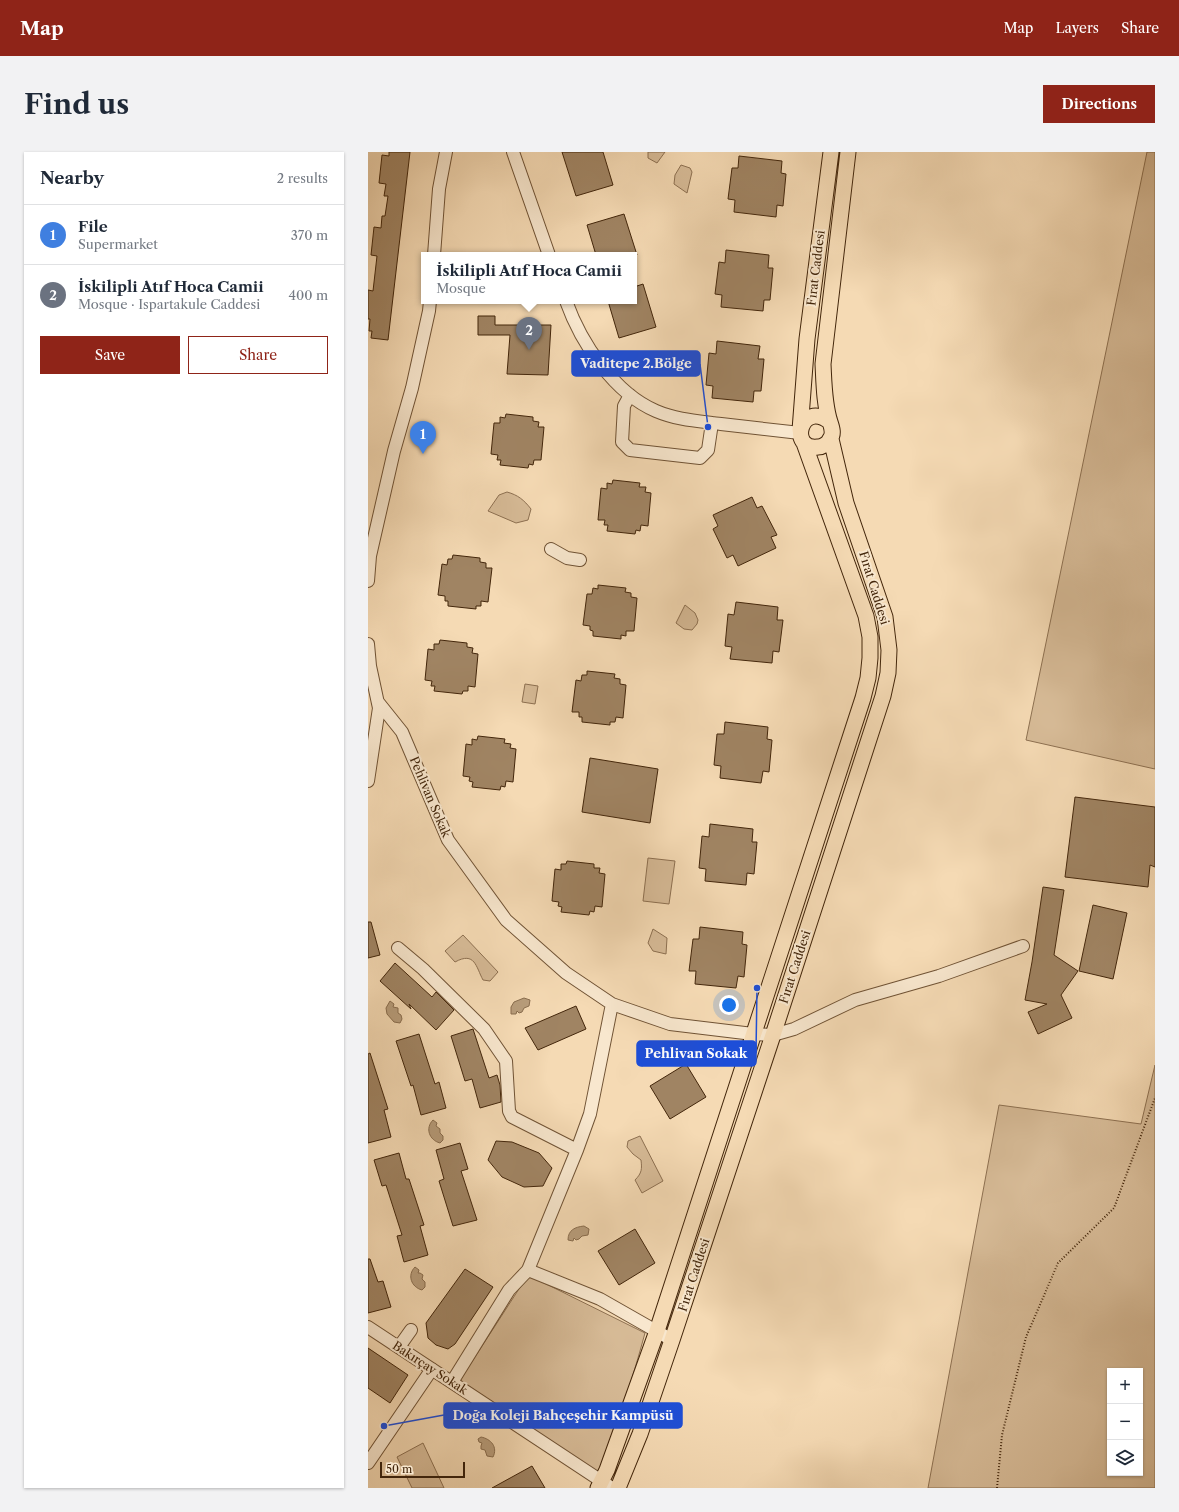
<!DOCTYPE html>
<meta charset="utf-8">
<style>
:root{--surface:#fff;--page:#f2f2f3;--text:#1f2937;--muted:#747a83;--line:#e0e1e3;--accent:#8f2418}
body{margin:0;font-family:"Libre Caslon Text",serif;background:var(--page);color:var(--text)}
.controls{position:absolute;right:12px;bottom:12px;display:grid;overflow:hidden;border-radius:0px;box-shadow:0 1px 3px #0004}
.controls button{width:36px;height:36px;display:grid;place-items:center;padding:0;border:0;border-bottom:1px solid var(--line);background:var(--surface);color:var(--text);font:20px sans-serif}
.scale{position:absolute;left:12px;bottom:10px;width:85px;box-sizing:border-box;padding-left:4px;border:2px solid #43260b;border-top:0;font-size:11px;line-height:14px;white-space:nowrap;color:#43260b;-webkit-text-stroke:3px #f8e7ce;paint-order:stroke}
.you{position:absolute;left:361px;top:853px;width:14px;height:14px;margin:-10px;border:3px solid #fff;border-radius:50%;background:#1a73e8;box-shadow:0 0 0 6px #1a73e833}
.badge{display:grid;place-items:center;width:26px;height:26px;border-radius:50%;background:var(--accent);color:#fff;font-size:13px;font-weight:700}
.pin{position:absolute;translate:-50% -33px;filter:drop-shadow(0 1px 2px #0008)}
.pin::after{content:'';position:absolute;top:21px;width:14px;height:12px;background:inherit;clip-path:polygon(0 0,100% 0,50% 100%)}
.popup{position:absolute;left:53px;top:100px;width:216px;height:52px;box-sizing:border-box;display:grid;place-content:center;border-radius:0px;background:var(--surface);filter:drop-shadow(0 1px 3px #0005);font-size:13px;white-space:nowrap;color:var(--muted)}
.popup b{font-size:15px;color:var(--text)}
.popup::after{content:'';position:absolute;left:50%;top:100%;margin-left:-8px;border:8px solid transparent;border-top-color:var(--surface)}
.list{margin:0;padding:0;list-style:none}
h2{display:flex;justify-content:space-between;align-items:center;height:52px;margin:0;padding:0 16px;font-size:17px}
h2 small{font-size:13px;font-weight:400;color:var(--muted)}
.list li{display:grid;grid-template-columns:26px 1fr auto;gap:12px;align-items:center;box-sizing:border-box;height:60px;padding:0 16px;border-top:1px solid var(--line)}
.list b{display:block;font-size:15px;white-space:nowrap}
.list p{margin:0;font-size:13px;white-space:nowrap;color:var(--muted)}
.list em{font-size:13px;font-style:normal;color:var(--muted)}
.actions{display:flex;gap:8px;padding:12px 16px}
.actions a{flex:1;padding:9px 0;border:1px solid var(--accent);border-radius:0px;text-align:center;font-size:14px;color:var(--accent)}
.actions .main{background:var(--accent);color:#fff}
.icon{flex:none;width:22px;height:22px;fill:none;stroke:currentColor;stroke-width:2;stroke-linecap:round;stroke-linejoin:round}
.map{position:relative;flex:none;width:787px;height:1336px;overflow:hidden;border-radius:0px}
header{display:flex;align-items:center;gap:24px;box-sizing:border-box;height:56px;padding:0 20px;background:var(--accent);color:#fff}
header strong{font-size:19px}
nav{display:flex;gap:22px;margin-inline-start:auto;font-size:14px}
.intro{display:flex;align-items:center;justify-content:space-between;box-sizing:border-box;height:96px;padding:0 24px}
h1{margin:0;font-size:28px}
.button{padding:10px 18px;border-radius:0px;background:var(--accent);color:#fff;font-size:14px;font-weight:700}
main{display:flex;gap:24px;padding:0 24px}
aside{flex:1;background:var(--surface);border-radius:0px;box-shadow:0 1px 3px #0004}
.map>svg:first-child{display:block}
</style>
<header>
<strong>Map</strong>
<nav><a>Map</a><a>Layers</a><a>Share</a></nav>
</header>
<div class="intro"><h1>Find us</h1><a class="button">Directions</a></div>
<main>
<aside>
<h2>Nearby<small>2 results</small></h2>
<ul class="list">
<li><span class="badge" style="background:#3f7fe0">1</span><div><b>File</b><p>Supermarket</p></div><em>370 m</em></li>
<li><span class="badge" style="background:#6b7280">2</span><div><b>İskilipli Atıf Hoca Camii</b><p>Mosque · Ispartakule Caddesi</p></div><em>400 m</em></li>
</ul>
<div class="actions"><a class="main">Save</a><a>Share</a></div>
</aside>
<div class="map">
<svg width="787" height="1336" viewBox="0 0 787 1336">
<rect width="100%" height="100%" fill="#f5dab4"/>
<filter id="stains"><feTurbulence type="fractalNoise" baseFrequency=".005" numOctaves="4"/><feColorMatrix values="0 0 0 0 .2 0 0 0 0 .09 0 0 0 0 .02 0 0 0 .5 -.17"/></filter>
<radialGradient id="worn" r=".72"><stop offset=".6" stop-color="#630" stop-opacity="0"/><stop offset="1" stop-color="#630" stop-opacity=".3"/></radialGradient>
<path fill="#d7bb97" stroke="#8d7051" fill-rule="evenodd" d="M280,0H297L289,11L280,6Z
M779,0H787V617L658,588Z
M313,13L322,16L324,20L319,41L306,32L307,23Z
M139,340C150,343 156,348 163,357L160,368L148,371L120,359L131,343Z
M317,453L327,461L330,468L329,472L324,478L316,477L308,471Z
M157,532L170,534L167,552L154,550Z
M280,706L307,709L301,752L275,749Z
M285,777L299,786L298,802L285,799L280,791Z
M95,783L130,820L122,829L115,828C108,815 107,799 87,810L77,799Z
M787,913V1336H560L631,953L773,972ZM742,1219H772V1321H742Z
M272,984L295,1029L274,1041L267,1028C274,1021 274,1017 273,1008L265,1002L259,995L260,989Z
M160,1123L277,1181C264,1229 249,1275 230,1321L92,1228Z
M55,1291L76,1336H44L29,1305Z"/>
<path fill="#b89d7b" stroke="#896d4e" d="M156,846L162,848L161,854L156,856L154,860L151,861L149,859L148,862H143V855L146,850Z
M22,849L26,852L25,855L30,856V861L33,863L34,867L32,871L26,870L19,862L18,856Z
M281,900L290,901L292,903V906L288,909H284L282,913L277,911L275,914L271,913C271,906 275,902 281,900Z
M65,968L69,971L68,974L72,977V981L75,984V988L72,991C61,988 57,976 65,968Z
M216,1074L221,1077L220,1083L214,1084L211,1087L208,1088L206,1086L205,1089L200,1088C200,1078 207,1075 216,1074Z
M47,1115L51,1118L50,1121H52L55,1123L54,1127L57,1130V1135L54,1138C43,1135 39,1123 47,1115Z
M113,1285C123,1287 130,1295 125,1305L119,1304L117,1298L113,1297V1294L114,1291L111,1290L110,1287Z"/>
<path fill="#a08463" stroke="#43260b" d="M21,0H42L20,188L3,186L4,179H1L2,167H0V138L5,139L9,104L3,103L6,75L13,76L14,64H17L20,44H16L18,32L11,31L14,3L21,4Z
M194,0H235L245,33L208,44Z
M371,4L414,9L413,21L418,22L415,54L409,53L408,65L366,60L367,48L360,47L364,16H370Z
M256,62L269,103H228L219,73Z
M358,98L401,103L400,116H405L402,148H396L395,159L353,155L354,143L347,142L351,110L357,111Z
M275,132L288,175L251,186L240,149H266V135Z
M110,164H127V173H183L180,223L139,222L142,183H110Z
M349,189L392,194L390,207H396L393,239H386L385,250L344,246L345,234L338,233L341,201L348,202Z
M138,262L165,265V269L171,270L170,275H176L173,308H166L165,313L161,312L160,316L132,313L133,308H129L130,303L123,302L126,271H132V265L137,266Z
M245,328L272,331L271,335H278L277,340L283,341L280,374L273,373L272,379L268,378L267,382L239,379L240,373H236L237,368H230L233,336L239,337V331L244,332Z
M384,345L389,356L394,354L409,383L403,385L408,396L370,414L365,403L359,406L345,377L350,374L345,363Z
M85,403L112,406V410L118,411V416H124L120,450L113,449V454H108V457L80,454V449H77V444L70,443L74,412L79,413L80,407H84Z
M230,433L258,436L257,440L263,441V445L269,446L266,479H258V484L253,483V487L225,484V479L222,478V474L215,473L219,442H224L225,436L230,437Z
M368,450L410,455L409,468H415L411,500L405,499L404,511L362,507L364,495L357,494L360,462L366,463Z
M72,488L99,491V495L105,496L104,501L110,502L107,535L100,534V539H95L94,542L66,539L67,534H63L64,529L57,528L60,497L66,498V492H71Z
M219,519L247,522L246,526L252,527V532L258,533L255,566L248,565L247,570H242V573L214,570V565H211V560H204L208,528L213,529L214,523H219Z
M357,570L400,575L399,587L404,588L401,620L395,619L393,631L352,626L353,614L346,613L349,582H356Z
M110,584L137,587L136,591L143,592L142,596L148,597L145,630L138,629L137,635L133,634L132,638L104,635L105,630L101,629L102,625L95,624L98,592L104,593V587L109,588Z
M222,606L290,617L282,671L214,660Z
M707,645L787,655V715L782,713L780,735L697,725Z
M342,672L385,677L384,690H389L386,722L379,721L378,733L337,729L338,717L331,716L334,684L341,685Z
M199,709L226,712V716H232L231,721L237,722L234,755L227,754L226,760L222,759L221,763L193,760L194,755L190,754L191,750L184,749L187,717L193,718V712H198Z
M675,735L696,738L686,803L710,819L693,843L704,866L670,882L660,860L679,852L657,848L664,810Z
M725,753L759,761L745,827L711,819Z
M0,770H3L12,803L0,806Z
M332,775L375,780L374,792L379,793L376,825L370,824L368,836L327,832L328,819H321L325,787H331Z
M27,811L64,845L68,840L86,858L68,878L41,852L43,857L12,829Z
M208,854L218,877L170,898L157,876Z
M105,877L121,926L129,923L132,933L133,950L112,956L104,927L97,929L83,884Z
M51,882L67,932L71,930L78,956L53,963L45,933L43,934L28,889Z
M2,901L20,957L16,958L23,985L0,991V902Z
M318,912L338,945L302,967L282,934Z
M128,989L144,990L171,1001L184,1016L175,1034L156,1035L134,1025L120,1008Z
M92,991L100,1017L93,1019L109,1068L85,1074L71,1029L76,1027L68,998Z
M31,1001L38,1027H41L56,1073L52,1074L60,1103L36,1110L29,1084L34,1083L18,1033L14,1034L6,1008Z
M267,1077L287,1111L251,1133L230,1099Z
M0,1107H2L10,1130L15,1129L23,1155L0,1161Z
M97,1117L125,1135L87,1192L80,1197L68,1193L60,1186L58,1171Z
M0,1196L40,1223L22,1251L0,1236Z
M164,1314L177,1336H124Z"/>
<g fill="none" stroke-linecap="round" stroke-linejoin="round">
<defs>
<path id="minor" d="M145,0L181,103
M66,103L71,37L78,0
M198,149C213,191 246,241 288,259C309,268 331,269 353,272C379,275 406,278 432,281
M262,243L256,254L254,290L262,298L332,306L340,298L344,271
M183,397L199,406L212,408
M0,429L2,404L26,299L44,236L61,159L62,149
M0,492L2,514L11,556L0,629
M10,550L34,580L80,688L138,768L198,821L244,852L302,872L385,882L405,883L426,877L487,848L571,824L655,794
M30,796L55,817L116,877L138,909L141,959L144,965L209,998
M160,1118L232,1147L304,1188
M0,1175L244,1336
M31,1195L43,1178
M84,1230L141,1138L160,1118L209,998L222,962L244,852
M0,1311L64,1217"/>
<path id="major" d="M462,270C432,247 420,299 450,295C454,295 460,292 462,287C466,282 464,276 462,270C456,252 456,231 455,212L480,0
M432,278L439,187L463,0
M230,1336L239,1318L289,1179L495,546L500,526L502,506V485L498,464L436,291
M250,1336L272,1282L304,1188L405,883L515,544L520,521L521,498L517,465L478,351L463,287"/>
</defs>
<use href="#minor" stroke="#705335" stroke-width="14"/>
<use href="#major" stroke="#43260b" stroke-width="17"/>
<path stroke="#43260b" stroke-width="2" stroke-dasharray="1 2" stroke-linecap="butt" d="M629,1336L634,1283L658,1185L690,1111L746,1056L787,946"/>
<use href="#minor" stroke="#f8e7ce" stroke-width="12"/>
<use href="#major" stroke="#f5dab4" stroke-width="15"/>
</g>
<g text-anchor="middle" stroke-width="4" stroke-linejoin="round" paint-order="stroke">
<g font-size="12" fill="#43260b" stroke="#f8e7ce">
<text transform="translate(448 116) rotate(-83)" y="4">Fırat Caddesi</text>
<text transform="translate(506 436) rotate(73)" y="4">Fırat Caddesi</text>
<text transform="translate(62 645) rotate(67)" y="4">Pehlivan Sokak</text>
<text transform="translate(427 815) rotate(-72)" y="4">Fırat Caddesi</text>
<text transform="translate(326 1123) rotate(-72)" y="4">Fırat Caddesi</text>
<text transform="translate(62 1216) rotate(33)" y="4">Bakırçay Sokak</text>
</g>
</g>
<path fill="none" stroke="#1d4ed8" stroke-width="1.5" d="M340 275L332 212M389 836L388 901M16 1274L76 1263"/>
<g fill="#1d4ed8" stroke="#f8e7ce" stroke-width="1.5">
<circle cx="340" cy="275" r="4"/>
<circle cx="389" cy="836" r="4"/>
<circle cx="16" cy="1274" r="4"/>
</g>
<g fill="#1d4ed8" stroke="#1d4ed8" stroke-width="1.5">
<rect x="204" y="199" width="128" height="25" rx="4"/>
<rect x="269" y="889" width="119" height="25" rx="4"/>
<rect x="76" y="1251" width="238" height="25" rx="4"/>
</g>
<g font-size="13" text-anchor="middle" font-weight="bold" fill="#fff">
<text x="268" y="216">Vaditepe 2.Bölge</text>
<text x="328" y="906">Pehlivan Sokak</text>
<text x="195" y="1268">Doğa Koleji Bahçeşehir Kampüsü</text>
</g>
<rect width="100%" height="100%" filter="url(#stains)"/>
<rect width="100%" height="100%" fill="url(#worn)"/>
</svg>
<div class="controls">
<button>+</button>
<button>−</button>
<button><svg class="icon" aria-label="layers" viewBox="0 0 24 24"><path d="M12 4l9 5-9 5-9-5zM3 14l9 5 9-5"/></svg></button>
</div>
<div class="scale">50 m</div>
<div class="you"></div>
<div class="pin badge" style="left:55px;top:302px;background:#3f7fe0">1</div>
<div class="pin badge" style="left:161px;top:198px;background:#6b7280">2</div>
<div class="popup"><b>İskilipli Atıf Hoca Camii</b>Mosque</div>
</div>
</main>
